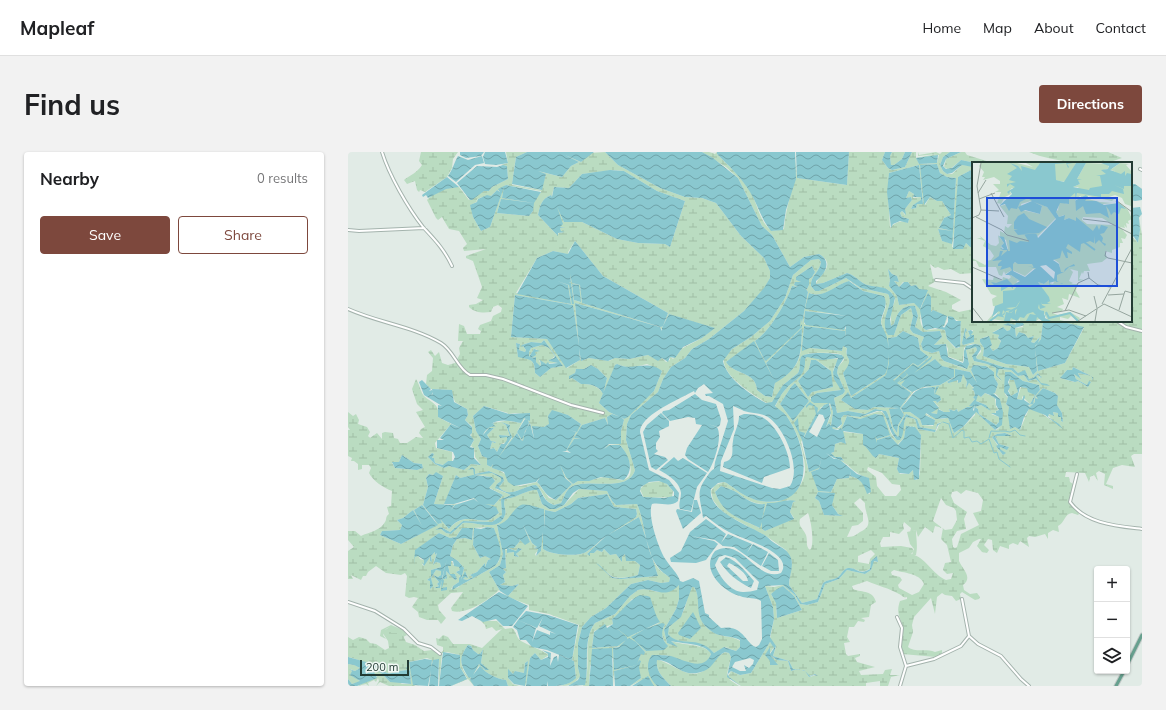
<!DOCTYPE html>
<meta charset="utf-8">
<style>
:root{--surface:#fff;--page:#f2f2f2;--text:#202124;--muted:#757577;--line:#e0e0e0;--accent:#7d483d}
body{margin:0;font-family:Mulish,sans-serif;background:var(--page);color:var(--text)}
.controls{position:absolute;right:12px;bottom:12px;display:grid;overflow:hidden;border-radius:4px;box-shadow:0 1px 3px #0004}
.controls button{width:36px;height:36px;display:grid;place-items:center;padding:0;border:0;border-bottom:1px solid var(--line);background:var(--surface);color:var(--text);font:20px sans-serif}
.scale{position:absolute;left:12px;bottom:10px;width:49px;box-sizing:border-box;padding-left:4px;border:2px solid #223b33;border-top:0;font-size:11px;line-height:14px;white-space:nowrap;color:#223b33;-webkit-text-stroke:3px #f1f8f4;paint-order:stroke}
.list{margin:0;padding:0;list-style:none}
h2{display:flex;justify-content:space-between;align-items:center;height:52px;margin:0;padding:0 16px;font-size:17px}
h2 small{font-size:13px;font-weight:400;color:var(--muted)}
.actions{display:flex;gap:8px;padding:12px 16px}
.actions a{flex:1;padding:9px 0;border:1px solid var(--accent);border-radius:4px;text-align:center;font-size:14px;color:var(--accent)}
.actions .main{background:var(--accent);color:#fff}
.icon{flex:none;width:22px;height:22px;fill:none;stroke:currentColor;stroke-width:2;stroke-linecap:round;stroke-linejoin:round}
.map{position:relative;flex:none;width:794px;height:534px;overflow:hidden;border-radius:4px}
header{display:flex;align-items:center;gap:24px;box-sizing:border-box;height:56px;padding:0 20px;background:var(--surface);border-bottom:1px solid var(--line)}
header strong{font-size:19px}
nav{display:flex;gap:22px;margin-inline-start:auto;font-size:14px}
.intro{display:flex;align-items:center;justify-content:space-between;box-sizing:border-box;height:96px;padding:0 24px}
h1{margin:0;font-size:28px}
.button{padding:10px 18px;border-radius:4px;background:var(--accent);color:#fff;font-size:14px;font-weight:700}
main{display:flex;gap:24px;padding:0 24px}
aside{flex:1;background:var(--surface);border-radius:4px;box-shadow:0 1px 3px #0004}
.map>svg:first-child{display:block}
</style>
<header>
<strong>Mapleaf</strong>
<nav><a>Home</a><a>Map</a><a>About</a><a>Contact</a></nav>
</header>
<div class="intro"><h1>Find us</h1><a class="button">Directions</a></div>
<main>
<aside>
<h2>Nearby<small>0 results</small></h2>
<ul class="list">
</ul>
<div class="actions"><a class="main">Save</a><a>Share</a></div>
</aside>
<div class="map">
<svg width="794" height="534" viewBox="0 0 794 534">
<defs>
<pattern id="wetland-marsh" width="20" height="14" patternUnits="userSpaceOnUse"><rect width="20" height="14" fill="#badcc1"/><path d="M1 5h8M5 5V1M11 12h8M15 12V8" fill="none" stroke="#a0bea6"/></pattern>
<pattern id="water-waves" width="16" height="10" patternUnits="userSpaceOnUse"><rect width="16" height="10" fill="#8ac8cf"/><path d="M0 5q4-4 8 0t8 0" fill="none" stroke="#70a4a9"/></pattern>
</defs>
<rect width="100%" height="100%" fill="#e1ebe6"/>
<path fill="#badcc1" d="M568,378C568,386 570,393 568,403H564L566,397L562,392L559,380Z
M43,473L55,478L59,483L55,485L54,481H43L42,475L38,477L35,483L38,487L32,484L33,478Z"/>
<path fill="url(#wetland-marsh)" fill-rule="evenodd" d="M73,0H110L105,7L104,16L99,25L77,40L72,38L71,40L69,38L67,29L59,32L56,28C62,23 69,21 74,13L71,9Z
M158,0H179L168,5L166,17L177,16L214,25L223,14L231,10L210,0L233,10L243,1L257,0L270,13L312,36L337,45L354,46L368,51L393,84L416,106L422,119V126L416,137L396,159L361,187L344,197L337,206L323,215L315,227L310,240L283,263L279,272L278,288L287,318C280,342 239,325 223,335C217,339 216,346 213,351L206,353C195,349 196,340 188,333C176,333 161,348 151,335L156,329L155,325L141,319L127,322V317L124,315L123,316L125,317L127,323L143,320L153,326V329L149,332L148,337L163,343L153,347L154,363L144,370L115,369L102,380L93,375L90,377H93L98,381L103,382L115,371C128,369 151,381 157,363C159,357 154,353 157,347C168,346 179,337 189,338L194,352L201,357H208L216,353L231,337L259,339L264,349L268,353L289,352C298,372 296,397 310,416C313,420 318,422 322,426L321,430L313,431L300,428L283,432L258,456L243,465L234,475L230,491V516L232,524C228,531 222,534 213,534L223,530L228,525L226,509L224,508L231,473L201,462L181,458V453L160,445L151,438C141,448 118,463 104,459L103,456L115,440L103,441L90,453L91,458L98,466L93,472L90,468H79L71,465L70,460L64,455L70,446L66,445L61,446L57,444L59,424L57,421L53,423L38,421L28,414L20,420L18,424H15L13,428L3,423L5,427H0V399L6,395L0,388V379H7L13,384C21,380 32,379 37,370C39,367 37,365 41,362L39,355L43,354L44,339C36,336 25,329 21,321L23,316L21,313H14V317L10,318V312L6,309H3L4,306L0,304V278H2L0,275V260L5,264L8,262L11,268L10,272L19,275L22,280L20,284L22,286L29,281L34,287V281L37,280L45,281L46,286L50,287L52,291H59L68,285L75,286L71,281L73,277L77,275L68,260L75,258L69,252L64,237L68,227C71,231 73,241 76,244C85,252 92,252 90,265L103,272L87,291L88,296L104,300V309H100L96,313L87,311L86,306H84L86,302L84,301L80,305L87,312L96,316L101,314L116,318L123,312L133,313L127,305L126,296L123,294L126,288L123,285L124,274L117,268L120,263L119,257L107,250L103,238L83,237L78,232L79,223L84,219L85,206L80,200L83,198L87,204L91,200L94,211L100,213L107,211L112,202L111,196L115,189H110L111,172L116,174L119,182H132L133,179L130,177L132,173L143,169L145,164L153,160L154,156L150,153L145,155L143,160C135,161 127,161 121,155V153L128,152L135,148L129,146L134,135L125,109L118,106V104L138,97L116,99L115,96L119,92L111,79L101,77L94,65L90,68L88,66L79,48C85,40 101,34 111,35L121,48L136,39H141L144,35L160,27L159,14L153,13L160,11ZM177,17L198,22L193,38L164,33L166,18ZM266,18L276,19L309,39L337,49L322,95L317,92L290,91L269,87L234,70H216L204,43L206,35L221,36L234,22ZM157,33L193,39V40L185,51L154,46ZM149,38L154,40L142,75L133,79L125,65L123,53L135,46L128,49C131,44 139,45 143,44ZM203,43L214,71L212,75L217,76H212L213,80H216L211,81L209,83L190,63C192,54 193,47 203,43ZM153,47L185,51V59L181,64L149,61ZM227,89L255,124L320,161L315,174L313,175L234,151L232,133L224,131L220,100ZM205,99L219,102L223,130L221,131L223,132L226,152L221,133L208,129L220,133L223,152L168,141L189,106ZM224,132L231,133L232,150L226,148ZM167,143L225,153L231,195L227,151L312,175L321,186L319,191L322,187L323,188L315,198L322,205V208L318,210L314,206L310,208L300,203L281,207L267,206L261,209L241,206L233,209L231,196L232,208L219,216L199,187L163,185ZM321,162L326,164L366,176L354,186L333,197L314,176ZM196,188L215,214L203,216L192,225L187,221C187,206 182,208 170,204L168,191L172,192L171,198L177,200L178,198L174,193L183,190L193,191ZM324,189L333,198L325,207L316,198ZM268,212L282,216L299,212L314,219L306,239L276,267L261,260L251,251ZM243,213L250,217L259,226L255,241C248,233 243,232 233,232L224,226L221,227L222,224L227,221L228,217H236ZM136,254L160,261V268C147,272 140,268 131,283L128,279L125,264ZM204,259L220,263L233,272L228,280L208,275L203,271L207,275L228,280L218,299L198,296L185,289L186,284L184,275H196L202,272L200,264ZM167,261L176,262V265L177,262L182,261V268L175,266L173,271L161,269V262ZM264,262L276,268L273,279V292L260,293L251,305L233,303L219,299L226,287H236L226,286L234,273L257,266L260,273L259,265ZM176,267L180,268L181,271L174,288L169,280ZM148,270L145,272L146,274L141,275L135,282L141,276H146L139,283L143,289L148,290L147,291L144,290L142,297L146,296L149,300L153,292L159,290V285H152L151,283L162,284L158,273L153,270L162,273L161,278L164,286L143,315L139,313V306L134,304L130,294L133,287L131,284L136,276ZM182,271L186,284L184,293L186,306L183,320H174L167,327L162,320L175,292L177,279ZM169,281L173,288L175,289L174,292L161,320L157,322L151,318L144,316ZM185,291L198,297C196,310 195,318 189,330L173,334L165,333L172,322L184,321L187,307ZM272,293C278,299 291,325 275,328C271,329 266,326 262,326C256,324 250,326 244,328L249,306H252C257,295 261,293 272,293ZM204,296L216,324L224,332L208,348L201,346L189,330L196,316L199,297ZM206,296L249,306L243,328L230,329L225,332L216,322ZM54,303L66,311L74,312L75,316L69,318L47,316L44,311L51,310ZM88,321L95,324L86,352L106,354L97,365L91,368L93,371L91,372L75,353L80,335L78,326L81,322L85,323ZM108,323L112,326C122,324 140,321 147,328C137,345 116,353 96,353ZM142,336L155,343L146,353L128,349L127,347L137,343ZM259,342L266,355L288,357L289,362L288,365L267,377L261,384L268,378L291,365L310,424L273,427L264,426L250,412C255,416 257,420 262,423C267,428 283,425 290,423L292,413L287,409H279L277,402L274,405V410L268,402L262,403L256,397L254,400L249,398L246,401H242L241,403L239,402L258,384C252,389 245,396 238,400C230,405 203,403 195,397V379L193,399L188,404L187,402L191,397L186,396L189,395L184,391L174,372L182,390L177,392L171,387L172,389L166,396H160L168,399L170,396L174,397L168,402L171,405L166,404V400L159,401V398L157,397L158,416L155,417L158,420L155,423L157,430L152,433L164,434L171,432L160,444L152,439L141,420L152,413L155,402L149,373L157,371L174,353L196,357L197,377V358L207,360L223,352L230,346ZM126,347L131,351L147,355L151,361C148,363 146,365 143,367C131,373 117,358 101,377L93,368L98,365L107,353ZM74,353L87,368L89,373L53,392L32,383L34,379L52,378L54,373L49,368L55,366L65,358L76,378L66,358ZM139,375L146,376C149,387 154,396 151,409L147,414L113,433L117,420L120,425H116L115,427L119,428L125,425L122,423L129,420L137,411V415L140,408L143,407L137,404L132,406L125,393L126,376ZM114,376H125L124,388L117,386L109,387L105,393L102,404L110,409L116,416L111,435L103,437L105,434L111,430V425L113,424L108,420L113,417L110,414L105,413L104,409L102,410L103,414H100L102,422H107L109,427L107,428L98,419L99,426L96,425L97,427H94L100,410L99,407L92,436H86L91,434L89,432L91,430L85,423L90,425L93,423V419L88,418L83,426L84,434L82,437V429L79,428L83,425V418L93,415L92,411L88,410L85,412L89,401L87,403V400L83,404L84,410L82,405L79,408V410H77L76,414L74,412H76V408L72,407L68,398L91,381L102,386L108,385Z
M354,0H361L367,2L369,0V2C381,14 393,25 402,39C410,52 411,70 424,79L436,77C438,48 450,31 447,0L449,26L499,33L501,0H537L534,8L540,16L544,18L557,15L564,0H568V6L589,2L570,4V0L571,3L588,0L592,2L594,0H602L595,5L592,13L595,19L599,22H604L614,13L625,14V20L623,18L610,25L608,67L604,95L614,97L618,91L622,95H625V121L612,122L603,117L596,118L590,115L587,116L582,112L585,126L588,129L580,134L598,140L613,148L604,153V157L611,160L625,157V169H669L667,173H656L663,174L662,178L659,179L655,175L645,180L651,183L650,186L653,190L650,196L645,199L642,195L644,193L640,184L632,187V190L636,196L635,204L658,212L681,215L685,223L689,219L687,194L690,191L692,185L686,191L683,190L686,184L680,186L677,182L671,180L668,185L667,176L675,175L674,169L679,171L680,169H695L693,187L688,195L690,219L717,211L736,176L710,169H783V83L790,91L792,78L791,65L794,62L791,66L794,83V302H786L783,304L787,315L774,313L765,316L758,332L765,334V337L756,333L757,322L751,319L748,321L750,329L746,323L742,325L741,330L737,321L718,320L717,325H721L722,330L725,332L721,350L731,362L730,363L724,361C716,362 717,371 710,374L711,380L705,378L700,381V387L697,382L687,385L681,384L679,386L681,395L672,389L670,393L665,391L661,393V397L652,394L649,401L645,398L644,388L640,387L636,393L641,398L639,401L634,400L629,394L633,387H631L625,390L621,396L611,401V409C615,418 625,425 615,433L616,438L622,442L629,441L632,445L631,447L627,448L614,440L612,442L613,447L608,449L604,444L597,443L594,441L589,445L587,462L583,446L566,465L564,473L565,480L560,495C567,501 578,496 587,500L594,498V501L588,505L554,502L555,500C549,493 555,485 554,477C554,465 547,463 552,449L559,447V445C555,446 555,444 551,442C541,436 530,434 519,429L504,434L505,437C515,441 525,438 528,450L523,453L521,465L513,466L517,468L516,470L510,469L506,475H501L499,485L502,490L496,491L498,502L500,504L512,502V504L507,506L509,510L527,515L511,519L513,523L535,522L537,518L544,517L542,523H552L543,525L540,534H532V529L518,531V534H393L380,525L383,519L392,523L403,521L422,490L426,495L422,501C425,509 433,508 440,509L443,519L450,517L457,519L461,525L469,523L467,522L461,524L456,518L445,517L441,509L425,504L428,495L422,487L426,467L425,455L417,434L426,435L435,433L447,443L452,452L459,453L470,450L477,432L491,427L499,418L517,422L523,418L525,409L534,411L530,410L529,404L523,409L522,417C510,423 509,415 500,416C495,417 494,422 490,425C487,428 480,427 475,431L469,447L454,451L441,433L444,410L438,398L418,384L379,363L371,356L365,348L363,339L367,333L376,330C380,331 382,334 386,336C396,344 409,350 423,350C439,350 455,337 457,320C458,302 448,276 437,262C434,259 430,257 427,255C430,249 433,242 437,238C448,225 457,226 457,207L459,205L491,207C479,225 489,223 493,238L469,241L462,246L466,251H482L485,260L483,273L486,276H491L494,272L493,266L496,263L512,265L532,259C543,263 537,284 551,288L554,284V275L558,265L567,267L570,277L587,280C590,278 590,273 593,270L589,272L588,278L572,275L569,267L558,262L551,274V283L550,285C542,277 543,267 538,259L527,257L517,262L500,259L489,261L486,246L495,242L497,239L489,221L490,215L496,208L495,204L492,202C485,201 457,199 454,205C451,209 453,216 450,221L435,233L427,247L421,252L417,250C404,242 373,223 376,206L384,197L403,185L422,169L437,146L445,123L463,108L471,107L473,110C472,120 462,124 463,134L467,139H471L498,126L513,136L540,142C547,154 530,166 541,183H546L553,163L563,156L565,164L562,177L565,181L576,185L573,192L575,198L584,201L591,199L593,206L596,209L618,217L621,212L618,198L628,195L629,198L624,204L626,209L639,212L648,216V224L653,229L649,223L651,217L663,218L670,224L676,223L680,229L688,227L693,232L688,224L690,223L692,226H693L690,221L685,226L681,227L677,219L670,221L665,216C652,216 641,209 629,207L628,205L633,200V195C629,190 621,191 616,196L615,210L599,204L600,197L598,192L586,193L594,185L592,179L575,180L567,175L570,164L567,154C554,152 549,161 546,172L543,174V160L547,148C543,131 526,138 515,131C509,127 506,123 499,121L475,131L468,132C471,122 490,113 471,102L456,105L442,115L424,83L414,74L390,26L378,15ZM591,3L589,11L571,12L569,7ZM589,12L592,21L599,25L608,26L605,79L591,76L596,66L603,63L594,49H589L582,45L577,53L572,13ZM571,13L575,51L569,52L568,56L563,57L565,53L573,49V45L565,46L566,42L561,39L558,46L563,45L564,48L557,57V63L554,59L552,61L554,65L561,67L560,71C553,68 547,70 542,76L540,40L541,21ZM590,77L605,79L603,91L594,89ZM464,114L467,120L464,125L461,127V132L448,128V125ZM540,117L544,122L549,124L551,130L546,129L551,135L555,130H560L563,134L568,133L570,137L579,139L573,156L566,151L551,153L549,144L541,134L542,128ZM502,129L515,139L536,144L538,154L533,170L499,168L500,163L458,157L461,141C479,147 485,133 502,129ZM447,130L461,133L459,137L453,136L458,137L460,140L454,171V161L451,175L417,209L407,189C422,179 438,151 444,134L450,135L446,133ZM580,142L583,145V160L585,158L599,165L596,173H592L591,177L578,178C566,171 576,151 580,142ZM457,159L499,163L498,177L456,172ZM600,164L613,170C611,174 615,188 611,196H607L599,187L597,178L592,177L593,174H596L595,177ZM499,169H503V172L498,196L496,194ZM504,169L533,170L539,191L502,210L498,200L502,184ZM456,174L497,179L494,199L462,196L454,198ZM454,176C453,205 454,215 427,230L418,211ZM617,176L619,178L617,181L618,187L622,184L620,179L622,178H625L623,183H626V190L615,193L614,191ZM555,179L570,186L572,198L581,205L570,214L565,211L545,228L539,223L541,211L540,186L548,185ZM406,190L427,231L424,245L417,244L409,238C408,219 386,223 378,210ZM539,192V212L537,222L503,244L495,221L501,215L502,210ZM587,207L593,214L606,217V225L592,233L575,235L563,240L553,233L560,226ZM463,208H468L481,217L485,235L464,240L460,245L450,229L461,217ZM625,213L638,214L646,220V225L650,232L647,241L633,238L634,234L629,236L628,229L623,218ZM725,215L745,225L744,227V224L730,221L733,227L726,221L728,227L739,233L743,229L740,235L730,229L726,230L712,226L719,218H724ZM607,217L622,220L628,231L629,243L626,255L622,253L627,247L625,246L627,243L626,239L624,238L626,237L621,231L618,235L619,230L615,221L613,230L610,231L609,227L601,231L605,234L599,230L607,225ZM657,220H663L675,229L691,233L692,238L687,244L686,249L683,253L659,245L657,242ZM537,224L563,241L552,256L526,255L520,258L507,257L493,248L500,241L503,246ZM447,231L461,249L445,269L432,252L443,235ZM577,235H587L586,245L578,252L579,259L572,267L562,260H555L553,256L566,239ZM695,236L707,241L710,244L708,254L688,245ZM629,238L648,242L652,247L654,272L650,277L647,278L626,258L628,249L638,253L640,257L633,253L627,255L630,257L631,262L648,273L651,270V265L643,262L647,261L651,264L647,260L651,257L648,255L647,246L637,241L633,245L630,243L629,245ZM587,246L589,248H593L589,251L588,249H585L591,255L583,261L589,262L591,257L596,260H602L601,257L606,259L609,257L610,259C597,269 593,269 578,262L580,257L579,252ZM660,246L675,250L682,254L678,264L671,262L677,266L672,278L667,275L662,276L661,255L658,252ZM687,246L705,254L709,253L714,261L715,270L713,269V265H710V261L705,260L706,264L703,262L700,263L706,270L690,259L681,257L687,250ZM478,252H482L483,263L473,287L474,302L471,315L461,320L453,290L471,258L476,260L472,256ZM619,255H626L627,263L615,275L606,281L600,266ZM552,256L556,263L550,273L549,281L545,275L541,257ZM529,262L535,263L541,283L529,287L521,265ZM578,263L587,268L585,274L574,273L572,267ZM499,264L512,267L521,265L531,302L528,306L520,295L515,293V282L496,280L494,276ZM481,271L485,277H493L498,291L493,290L487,292L486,300L483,301L487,305H493L496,309L486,306L478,299H474L473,287ZM563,274L565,318L561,322H552L549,317L552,301L550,292L556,286L558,275ZM565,274L573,283L572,322L569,328H566ZM657,281L664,284H647L651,292L661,295L658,297L652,295V297L657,301L655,303L648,294H650L644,285L649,282ZM542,284C549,291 553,296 551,306L531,302L529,288ZM474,300H478C484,305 485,305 491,308C503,313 505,322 521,326L522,342L519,341C517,331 511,326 502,324L503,319L501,326L489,327L483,340L470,339L464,320L471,317ZM520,315L534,321L544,332L552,333L553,338L548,344H537L529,334L528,325L519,318ZM373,334C378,336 386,338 391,342C399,348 406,352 417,352L412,376C393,367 375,362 367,340ZM618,338L630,341L635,348L633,359L625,361L631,373L613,382L609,395L607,396L605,395L604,387L609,379L618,377L616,367L619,360L606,351L603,344L604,340L609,339L613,342ZM470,340L485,341L484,353L490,362L494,364L476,363L471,349L467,346ZM512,346L517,351C516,361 527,373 514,379C508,382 507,385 499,385L504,374L510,373L515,369V361L506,351ZM593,346L598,353L606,356L608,359L609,368L604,377L597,378L585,369ZM440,348L448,350H445L442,360L446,366L417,379L414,377L419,351L429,352ZM460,361C463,368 467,393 462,398C457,394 460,389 458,383C455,376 450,375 452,367ZM556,370L563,376L562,380L568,378L570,385L577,375L585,381L587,374L595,376L593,387L599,393L603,410L597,411L595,418L599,422L605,421L603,427L598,428C584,422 578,405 563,402L566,399L564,396L553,394L533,395L532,391L535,385H542V380L551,382L556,377L555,373ZM523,398L527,402L522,407L521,412L510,410V404ZM546,418C555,421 572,421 576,432L571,440L564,443L551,436L550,433L554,428L552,425L544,423L543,420ZM435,434L446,444L454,458L429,466L428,454L432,452L428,444L425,446L423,442Z
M544,0H557L554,7L546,13H543L542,4Z
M613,0H617L619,3L645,11H628L613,8L601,18L596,15L598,7Z
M681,0H760L774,6L765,9L763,11C734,11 708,11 681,0Z
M194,193L201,196L207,204L201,209L211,210L198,212L191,208L193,213L191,215L188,210V205L182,206L189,197H186L181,205V200L183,196Z
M662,224C666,228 670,232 670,240L663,244L660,237Z
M673,235L679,236L687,243L682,252L674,244V248L669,247Z
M314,329L319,332L325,339L324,345L296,346L292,337L298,331Z
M331,433V447L328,457L316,478L319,491L328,494L323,489C336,494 354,491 363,501C360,523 332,507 322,504C317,503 313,503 309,503L307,532L309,534H306L301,527H296L282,534L293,526L288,514L266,519L265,534V506L242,513L241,534H235C245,517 233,489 247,471L267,462L282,444L290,438C308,434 307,448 331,433ZM302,446L305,459L311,471L282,484L267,474L279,487L270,494L244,496L246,479L265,472L264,467L271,462L284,447ZM317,472L313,480L317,491L298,499L289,489ZM288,490L297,500L293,502L288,513L266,518L265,496Z
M344,435H346C356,449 343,467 365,480C373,486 384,483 392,489V495L388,499L377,495L366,501C352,484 330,496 320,482C319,472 330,470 334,462C339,454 339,442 344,435Z
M133,469H149L157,477L164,476C169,480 168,486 173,489C182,494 192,497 201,503L193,508L187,501L182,506L178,534L176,530L180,509L177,511L176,521L167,519V522H165L160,518V526L165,532L171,534H160L158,528C148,527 138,521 131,514L122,527L126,534L120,527L103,534L119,526L112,515V503L99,500L94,501L91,534V508H85L80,534L84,508L79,506L61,510L67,534H41L32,530L28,534L31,529L30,526L28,530L26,528L20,531L21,534L18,532L9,534L29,525C22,513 14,508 0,505V485L5,488L11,485L18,487L22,491L28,492L37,498L41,496L40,489L34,480L43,474V481H54L58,490L67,493L76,499L84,498L91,502L95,499V495L89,493L88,486L91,487L95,483L100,485L105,492H122L134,496L154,477L148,479L144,475L138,477L137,473ZM120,493L123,494L125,498L130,502H132L135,497L133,511L140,518H137L131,512L121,526C111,515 111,505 120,493ZM24,512H26C46,527 37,520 59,518L60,516L62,519L63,532H54L51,530H42Z
M377,500L381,501L383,505L379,522L382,528L391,534H323C316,527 307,519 309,508H311C325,512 343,530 358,517C365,512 369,504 377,500Z
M0,512L6,513L12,516L7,519L2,517L12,530L4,532L0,527Z"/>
<path fill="url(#water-waves)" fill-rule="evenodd" d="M112,0H136L133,4L118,6L112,3Z
M137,0H157L160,11L148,13L137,12L135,5Z
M179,0H246L233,10L217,3L231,10L223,14L214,25L190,19L198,22L194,38L164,32L168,5Z
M257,0H354L365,6L390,26L414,74L424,83L442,115L456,105L471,102C484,109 478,121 468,129V132L475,131L499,121C506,123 509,127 515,131C527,138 538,130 547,146L542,167L543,174L546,172C549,161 554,152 567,154L570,164L567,175L575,180L592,179L594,185L586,193L598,192L600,205L615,211L616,208V199L618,194L627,192L632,193L633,197L628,205L629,207C641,209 652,216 665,216L670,221L677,218L681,227L685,226L690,221L693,225L694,224L693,226L690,223L688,224L693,231L699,232L702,234L694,233L688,227L680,229L676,223L670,224L663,218L651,217L649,223L654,229L648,224V216L639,212L626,209L624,204L629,198L628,195L618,198L621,212L619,217L596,209L593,206L591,199L584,201L575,198L573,192L576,185L565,181L562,177L565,164L563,156L553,163L546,183H540C530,166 547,154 540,142L513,136L498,126L471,139H467L463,134C462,124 472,120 473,110L471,107L463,108L445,123L437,146L422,169L403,185L384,197L375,209C378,226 403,243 418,251L424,250L435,233L450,221C453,216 451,210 453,205C457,199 487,201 494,203L496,206L490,215L489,221L497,239L495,242L486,246L489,261L500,259L517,262L527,257L538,259C543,267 542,277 550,285L551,283V274L558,262L569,267L572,275L588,278L589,272L595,270L590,273L587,280L570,277L567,267L558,265C554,273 557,282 552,288H549C540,280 541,267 534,259H529L512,265L496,263L493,266L494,272L489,276L484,275L485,277L490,278L493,276L495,279L494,276L499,264L512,267L527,262L535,263L542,283L529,287L527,284L529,291V288L542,284L550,293L556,286L558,274L567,275L573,283L571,327L566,328L565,318L561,322L551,321L549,317L551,306L531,302L530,299L531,302L528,306C522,303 521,296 515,293V282L495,279L498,292L493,290L487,292L486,300L483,301L487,305H493L496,309L486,306L478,301L486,307H491L509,322L521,326L523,340L519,342C516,332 512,326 502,324L503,319L501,326L489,327L483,340L470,339L463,320L471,317L474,304L471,316L461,320L454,288L446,271L450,266L451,279L457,281L455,287L468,262L466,254L461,253L458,256V254L462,250L470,256L469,261L476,253L481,251L483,261L478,275L481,271L483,274L485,260L482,251H466L463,249V245L469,241L493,238L486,227L485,220L490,206L475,208L459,205L457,207C458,226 447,226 437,238C433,242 430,249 427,254C430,257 434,259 437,262C460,292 471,357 413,349C405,348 393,342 386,336C382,334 380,331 376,330L370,331L363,337C359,360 403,374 418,384C422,387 424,390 428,392C434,396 440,398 443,406C446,415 441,424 441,433L454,451L469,447L475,431C480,427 486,428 490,425C494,422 495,417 500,416C509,415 511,424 522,417L523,409L529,404L530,410L535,411L526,409L523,418L517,422L499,418L491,427L477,432L470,450L459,453L452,452L447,443L435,433L417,434L425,455L426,467L422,485L428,494L425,504L441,509L445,517L456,518L462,524L467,522L470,524L466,523L461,525L457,519L450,517L443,519L440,509L429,508L422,503L430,513H422V509L417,503L422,495V502L426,496L422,490L403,521L392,523L383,519L380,522L381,525L393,534L379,525L383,505L381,501L377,500C368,504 366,515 356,519C333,528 326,508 309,508C307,519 316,527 323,534H309C301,526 296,513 304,503C310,503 318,503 323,504C336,508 356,520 363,502C358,491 334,492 323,489L330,495L319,491L316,478L328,457L331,447V433C316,449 306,434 290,438L282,444L267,462L247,471C234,488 242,514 237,533L220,534L230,528L232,524L230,516V491L234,475L243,465L258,456L283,432L300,428L313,431L321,430L322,426C318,422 313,420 310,415C296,397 298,372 289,352L268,353L264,349L259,339L231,337L225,341L216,353L208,357H201L194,352L189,338C180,337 168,346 157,347C154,353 159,357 157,363C151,381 128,369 115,371L103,382L98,381L93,377L87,378L93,375L102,380L115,369L144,370L154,363L153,347L163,343L147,336L149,332L153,329V326L144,321L126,323L125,317L120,318L124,315L127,317V322L141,319L155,325L156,329L151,335C161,348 176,333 188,333C196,340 193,348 206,353L213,351C216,346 217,339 223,335C239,325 280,342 287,318L278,288L279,272L283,263L310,240L315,227L323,215L337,206L344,197L361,187L396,159L416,136L422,126V119L416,106L393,84L368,51L354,46L337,45L312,36L270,13ZM356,232L365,241L357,242L358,244H361L375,252L380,269L367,310L366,317C362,319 361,322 358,326C347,341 353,348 355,366L358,364C365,370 373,376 381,380C393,387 447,400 433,421C408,430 394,384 367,399C352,417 374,439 392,444C399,447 408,445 413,449L414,487L411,493L408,495C400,493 396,478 383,476C380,475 376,476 373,476L361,465V463L357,461L351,429L345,426L335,430L332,429C329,420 323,416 318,408C311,398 299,363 304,352C313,350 322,356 330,349L331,341L321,328L301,318L292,280C292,264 327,249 340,242L346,239L347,241L350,236ZM385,254C388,255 392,257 396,259C404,262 412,260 420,265C436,275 454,316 442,334L432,337L424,336L372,319L373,309L386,277ZM471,262L475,263L477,268L469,285L461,280ZM311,329L319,332L326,340V344L316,346L295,345L292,339L293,335L301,330ZM377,403L387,406L411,430L409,438C405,439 400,440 396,440C383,441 371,424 367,413L371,405ZM344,435H346C355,448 343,465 363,479C372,486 383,483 392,488V495L388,499L376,495L366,501C350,482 331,496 320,482L321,475L333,465ZM402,506L406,508L405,512L401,516L396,513L398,519H392L384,515L387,510Z
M369,0H447L448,27L438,58L435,78L423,79C413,67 410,53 402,40C393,25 381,14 369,2Z
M448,0H501L499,33L449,26Z
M537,0H544L542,4L543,13H546L554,7L557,0H564L557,15L544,18L540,16L534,8Z
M602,0H613L598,7L595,14L598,17L604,16L613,8L628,11H625V15L614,13L604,21L599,22L595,19L592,13L595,5Z
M590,3L589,11L571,12L568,6Z
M110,4L120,8L134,4L136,11L127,13L108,30L100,24C105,17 106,11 110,4Z
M589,12L592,21L599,25L608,26L605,79L591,76L596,66L603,63L594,49H589L582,45L576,53L572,13Z
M155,13L159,14L160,27L144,35L141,39H136L124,48H122L109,31L129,14L149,15Z
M571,13L575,52H569L568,56L563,57L565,53L573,48V45H565L566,42L561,39L558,46L563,45L564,48L557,57L558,63L554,59L552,61L554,65L561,67L560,71L552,69L545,72L543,76L539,40L541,21Z
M262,18L276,19L309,39L337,49L322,95L317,92L290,91L269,87L234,70H216L209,55L215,72L212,75L217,76H212L213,79L217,80L210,81V84L190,63C192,54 193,47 203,43L204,45L206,35L221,36L234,22Z
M623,18L625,20V95H622L618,91L615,97H605L610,25Z
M99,25L111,35L98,37L80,46L78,43L75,45L74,43Z
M783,32H787L794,37V48L787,49L783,48Z
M158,33L193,40L186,51L154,46L156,35L142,75L133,79L125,65L122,53L129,50L130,47L139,43L143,44L149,38L152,40L150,37Z
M153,47L186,51L185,59L181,64L149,61Z
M792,55L794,62L791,65L792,78L790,91L786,85L783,83V56Z
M590,77L605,79L604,92L594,89Z
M227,89L255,124L320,161L315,174L313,175L234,151L232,133L224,131L222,122L223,130L221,131H223L226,152H224L221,133L209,129L220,133L223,152L169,142L189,106L205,99L220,102Z
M464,114L467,120L464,125L461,127V133L459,137L453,136L458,137L460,140L454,171L453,166L452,175L454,172V175L417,210L420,207L417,209L407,189C422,179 438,151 444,134L450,135L446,133L447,130H453L448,128V125Z
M540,117L544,122L549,124L551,130L546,129L551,135L556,130H560L563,134L568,133L571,137L580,138L572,157L566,151L551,153L549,144L541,134L542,128Z
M501,129L515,139L536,144C541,155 533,161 533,171C534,176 538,181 539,186C541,195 542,214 537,222L503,244L495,221C508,204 496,209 499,196L495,194L494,199L462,196L454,199V196L456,174L497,179V185L498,174L496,178L458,173L456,170L457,159L499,164L457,157L461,141C477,147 486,133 501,129Z
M224,132L231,133L233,150L226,148Z
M580,141L583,145V160L585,158L599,164L596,174L594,173L596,176L600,170V164L605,165L608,169H613C612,173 613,188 612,195L608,196L599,187L597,178L587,176L578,178L575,176L572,158Z
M167,143L225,153L231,194L227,151L312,175L314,179V176L321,162L367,176L354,186L335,195L327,206L322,205L320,210L314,206L310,209L300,203L281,207L267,206L260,209L241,206L233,209L231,196L232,208L218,216L199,187L163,185Z
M669,169H674L676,173L667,176L668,185L671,180L677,182L680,186L686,184L683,190L686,191L692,185L690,191L687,194L689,219L685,223L681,215L658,212L635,204L636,196L632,190V187L641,184L644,193L642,195L645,199L650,196L653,189L650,186L651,183L644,181L655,175L659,179L662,178L663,174L655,173L660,171L667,173Z
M695,169H710L736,175L717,211L690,219L687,195L693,187Z
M454,176C453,204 453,216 427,231L424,245L417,244L409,238C408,219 386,223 378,210L406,189L426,228L418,211Z
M617,176L619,178L617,181L618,187L622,184L620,179L623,178L625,180L623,183H626V190L615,193L614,191Z
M555,179L570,186L572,198L581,205L570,214L565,211L545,228L538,223L541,211L540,186L548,185Z
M196,188L215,214L203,216L192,225L187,221C187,206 182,208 170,205L168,191L172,192L171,198L177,200L178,198L175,194L173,195L174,193L183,190L193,191ZM194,193L201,196L207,204L206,206L201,208V209L210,211L201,212L200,210L198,212L192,208L193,213L192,214L188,210V205L183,206L188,203L187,200L192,199L186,197L181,205V200L183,196Z
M584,204L583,207L566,221L587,207L594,214L606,217V225L592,233L575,235L564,240L553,233L557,228L550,231L560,223L557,220L559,223L549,231L546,229L565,212L570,215Z
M463,208H468L483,219L485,235L464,240L460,245L450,229L461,217Z
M269,212C285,220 299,207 314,219L306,239L280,265L276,267L273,265L276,268L273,279V292H261L256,297L262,293H272C281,303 287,317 276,328L253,325L241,329H230L225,332L218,325L212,313L217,326L224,332L208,348C197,344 196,337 189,330L192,325L188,330L166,334L160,330L156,320L144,316L145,312L143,315L139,313V306L134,304L130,294L133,287L128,279L125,264L136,254L161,262L182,261V269L176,266L173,271C163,269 152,266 143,272L148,270L145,272L148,275C142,273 137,278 135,283L141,276H146L139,283L143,289L148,290L147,291L144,290L142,297L146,296L149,300L153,292H156L159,288V285L152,286L151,283L162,284L158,273L153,270L162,273L161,278L164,285L150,306L169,281L173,288L175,289L177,279L182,271L186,287L184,274L196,275L201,272L200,264L204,258L220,263L233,272L229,280L221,278L228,280L218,299H214L223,301L219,298L226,287H233L226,286L234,273L257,266L260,273L259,265L264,262L272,265L261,260L251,251C256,238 262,226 267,213Z
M243,213L250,217L259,226L255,242C251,233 242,232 233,232L224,226L221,227V224L227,221L228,217H236Z
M625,213L638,214L646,220V225L650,232L647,241H645L652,247L655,260L654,273L647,278L628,260L615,275L606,281L600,266L588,267L578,261L577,263L587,268L586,273H574L572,267L577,263L572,267L562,260H555L553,256C568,241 563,236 587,235L586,244L588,235L591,234L587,242L592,244L593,248L589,251L588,249H585L591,256L583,261L589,262L590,257L596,260H602L601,257L606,259L609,257L610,260L619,255H626L625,258L626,259L627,252L626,255L621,254L627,247L625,246L627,243L626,239L624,237L626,236L621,231L618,236L619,230L615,222L613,230L610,231V228L601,231L605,234L599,230L607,225V217L622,220L629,231L623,218ZM637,241L642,243L648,247V253L651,258L648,259V261H643L651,265V270L648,273L631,262L630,257L627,255L633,253L643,259L638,253L628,249L630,243L633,245Z
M725,215L745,225L744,228V224L730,221L733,227L726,222L728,227L739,233L741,229L743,230L740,235L730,229L727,230L712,226L719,218H724Z
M657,220H663L675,229L691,233L692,238L687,244L685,252L680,253L682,255L687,250V246L690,247L688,244L695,236L707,241L710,244L709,253L714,261L715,270L713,269V265H710V261L705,260L706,264L701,262L700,265L711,272L715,277L697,263L681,257L676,265L672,278L667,275L662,277L660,263L661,255L658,252L660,245L656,240ZM663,224L662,228H666L670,240L663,244L660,239L662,235L660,230ZM672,235L679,236L680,240L687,243L682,252L676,248L677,245L676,243L674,248L669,247Z
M538,223L563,241L552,256L556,263L550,273L549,281L545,275L541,257L551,256L526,255L520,258L507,257L493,248L500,240L503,246Z
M74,228L83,237L81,239L84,238L85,241L83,243L85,242L84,237L104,238L106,250L119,257L120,263L117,268L124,275V281L122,283L126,288L122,295L126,296V306L133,313L123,312L116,318L101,314L96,316L87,312L80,305L84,301L86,302L84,306H86L87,311L95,313L100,309H105L107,305L105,300L89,296V288H96L92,286L103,272L116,278L90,265V253L94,254L76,243L71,230Z
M447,231L461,249L445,269L432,252L443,235Z
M347,242L354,248L368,252L373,267L372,273L370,275L360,272L369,275C375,285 366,311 360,320L340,307L337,303L339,296L354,273L348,272L347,266L340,265L322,269L314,261L315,259L321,258Z
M313,261L321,269V274L311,279L312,285L308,291V297L310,299L306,302L317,305L320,308L308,318L303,315L295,280L299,273Z
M396,262C403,262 412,263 417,267C430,276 442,301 442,316L416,325L414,331L375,315L376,310C388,308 383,297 385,289C386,280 391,273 391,264Z
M177,267L180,268L181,271L174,288L169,280Z
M657,281L664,284H647L651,292L661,295L659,298L652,295V297L658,301L655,303L648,294L650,293L644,285L649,282Z
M54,303L66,311L74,312L75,316L69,318L47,316L44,310H51Z
M326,305L330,309L335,306L359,321L349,335L343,359L332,357C330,352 333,347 333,341C332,330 319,322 311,318Z
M88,320L95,324L86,352L106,353L103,358L107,353L126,347L131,351L126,346L106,352H96L108,323L112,326L125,323L144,325L147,329L141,336L155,343L146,353L137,352L148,355L151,361C149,362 146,365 143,367C131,373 116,358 101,377L92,367L94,371L90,372L75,353L80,335L78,326L81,322L85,323Z
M373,334C378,336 386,338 391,342C399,348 406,353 417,352L414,368L419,351C429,352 438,346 448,349L445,350L442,360L446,367L417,379L414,377V370L412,376C392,366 376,364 367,340Z
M470,340L487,341L484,353L490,362L495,364L476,363L471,349L467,346Z
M259,342L266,355L288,357L289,362L288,365L260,383L291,365L310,424L273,427L264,426L248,411C254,414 259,422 263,424C269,428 283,425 290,423L292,413L287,409H278L277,402L274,405V410L268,402L262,403L256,397L254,400L249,398L246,401H242V404L239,402L258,384C251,389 245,396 238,400C230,405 203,403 195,397V380L193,399L188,404L190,397L186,396L189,395L184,391L175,373L182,390L177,393L171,387L172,389L166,396H160L168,399L170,396L174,397L168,402L171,405L166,404V400L159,401V397H157L158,416L155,417L158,420L155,423L157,430L152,433L164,434L171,432L160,444L152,439L141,420L152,413L155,402L149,373C162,370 163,358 173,353C179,351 190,356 196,357L197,377V358L207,360L223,352L230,346Z
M346,348H349L353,361L335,377L328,359L329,357L344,360Z
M74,353L90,373L53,392L32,383L34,379L52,378L54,373L49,368L55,366L65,358L74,374L66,358Z
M358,367L378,382L373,391L380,382L404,392L399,401L405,392L420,400L413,414L386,395L375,394L367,388L343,384L366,389L370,392L358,408L348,411L323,410L322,406L333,399L342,380Z
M139,375L146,376C150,389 158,402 147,414L104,438L105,434L111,430V426L113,424L108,420L112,418L111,415L106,414L105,409H103V414H100L102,422H107L109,427L107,428L98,419L99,426L98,427L97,425V427H95L96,429L94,436L99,435V438L93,439L94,426L99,407L92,436H86L91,434L89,432L91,430L85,423L90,425L93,423V419L88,418L83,426L85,434L82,437V429L79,428L83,425V418L93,415L92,411L88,410L85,413L89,401L87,403V400L83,404L84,410L82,409V405L76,414L74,410L76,412V408L70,404L67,405L66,413L67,398L91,381L102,386L108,385L114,376H125L124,388L117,386L109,387L105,393L102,404L110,409L116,416L113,428L117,419L120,426L117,425L115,427L119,428L125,425L122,423L129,420L137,411V415L140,408L143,407L137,404L132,406L125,393L126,376L133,377Z
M421,401L430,408L431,419H423L414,414Z
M378,405C390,409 398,420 406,429L403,436C390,430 380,422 372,410ZM381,411C388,414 399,421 400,429H395L379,414Z
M435,434L446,444L454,458L429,466L428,451L423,442L429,437Z
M151,440L180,454L164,474H155L148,467L135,470L124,464L114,469L110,468Z
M292,443C295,444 299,443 302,445C304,449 307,464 312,470L280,485L267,475L279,485V487L281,486L288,490L297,500L296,503L293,502L289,512L291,508L293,509L291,515L293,526L282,534H267L266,519L289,513L266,518L265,496L271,495L278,488L270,494L244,496L246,480L257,472L259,476L265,472L264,467C274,460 280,448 292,443Z
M178,459L200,463L230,473L224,508L199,498L184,495L178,488H172L169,478L165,475L170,468L188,476L184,490L189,478L202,483V480L208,482L191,474L195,465L189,476L170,468Z
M345,460L353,476L342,487L331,483L330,481Z
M314,471L317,472C312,481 314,488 320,494L316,498L298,499L283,485L297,477Z
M120,493L123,494L125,498L130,502H132L135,497L133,511L141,518H137L131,512L125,523L132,514C137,521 149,527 158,528L160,534H126L122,528L123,525L121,526C112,512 110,507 120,493Z
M264,496L265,534H241L244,497Z
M194,498L203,501L202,514L206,505L209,504L210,510L211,503L226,509L228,526C220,534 211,534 200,534V529L199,534H178L182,506L187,501L193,508L200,505V502Z
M95,500L112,503V515L119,527L103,534H91Z
M0,505L18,510C21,517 27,519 29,526L9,534H0V527L4,532L12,529L2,523L4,519L1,517L7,519L12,516L6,513L0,512Z
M77,507L84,508L83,516L85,508L91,507L90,534H81L83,518L80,534L65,533L61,510Z
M180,509L177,534L166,532L160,526V517L165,522L167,519L176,521L177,511Z
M24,512H26C46,527 37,520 59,518L58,515H51H59L62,519L63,532L42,530Z
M300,524L306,534H284Z"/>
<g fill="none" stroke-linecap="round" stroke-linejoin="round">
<path stroke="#8ac8cf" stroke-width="1" d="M595,270L601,272L605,286L614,278L616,279V286L621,285L624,290L629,289L633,292L641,287L646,301L649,300L651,307L662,315
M641,286L643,279C650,280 655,278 662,280L667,278L672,283L677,284"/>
<defs>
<path id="minor" d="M34,0C41,23 60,56 75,75C87,88 96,97 104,114
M792,17L794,18
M0,78L11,79L76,76
M588,128L616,131L625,137
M0,157C31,171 64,174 93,191C106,199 109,216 122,223H138L155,227L223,253L255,261
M769,169L778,175L794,179
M729,322L722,350C738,372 769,374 794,377
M614,447L621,484L630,492L653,504L673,527L681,534
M0,450L27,459L56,477L70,491L83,495L92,502
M549,465L554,476L552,495L558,514
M552,534L558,514L586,507L613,494L621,484"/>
<path id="major" d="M779,513L794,483
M768,534L776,519"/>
</defs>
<use href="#minor" stroke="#a4b3ad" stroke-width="4"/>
<use href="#major" stroke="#c1c8c6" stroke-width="5"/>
<use href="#minor" stroke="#fff" stroke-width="2"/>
<use href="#major" stroke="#66a08e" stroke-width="3"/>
</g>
<g transform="translate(624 10)">
<rect width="160" height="160" fill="#e1ebe6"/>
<path d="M9,1H45L61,5L54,1H80L66,3L67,9L63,12L64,18L83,14L82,1H104L94,20L74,17L61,19L63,16L57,23L54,19L50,22L54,21V31L58,37L75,45L84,56L61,79L62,89L46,93L62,94L68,106L61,107L53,114V123L43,126V135H45L44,127L53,124L55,114L62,108L69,107L68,114L72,108L73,114L79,116L72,120L64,119L65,123L70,126L65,131L68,134L65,146L71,127L66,120L72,122L77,118V121L81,122L84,116L83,107L88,105L87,101L74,92H88L89,85L85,78L88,74L83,77L76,70L91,54L92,59L97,57L99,59H103L97,56L92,58V53L87,55L77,39L60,33L58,27L64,23L84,30L99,24L100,27L106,26L107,28L103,30V39H106L109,34L114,33L116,35L113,37L116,35L114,33L108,34L104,38L105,31L108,28L106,25H101L108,22L105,17L114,1L136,2L137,7H132L138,9L142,8V11L143,13L142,8H138L137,2L132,1H140L139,4L142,1L140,7L148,1L157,2L154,3L160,10L159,44L153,42L150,36L143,33L137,35L142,37L140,39L116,34V37L128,40L141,41L131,42L132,48L134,43L148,44L143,39L147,40L156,48L160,57L156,59L157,62L154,61L155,66L152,63L153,66L148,65L155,73L153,77L149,76L151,81H148V85L140,88V91L133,89L135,96L130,100L115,102L118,109H112L111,112L110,110L107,117L112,118L106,119V109L98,107L101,110L97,119L101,121L99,122H105L104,129L108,136L97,132L96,138L90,136L92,142L85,145L91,147L90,149L80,151L86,153L98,150L108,156L106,159L99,154L96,157L88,155V158L92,159H76L71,149L67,148L63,151L69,157L70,159L67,157L64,159L62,153L59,159H63H59V156L56,155V159H48V156L47,159L44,157L38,159L40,153L36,159L37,155L33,154V159L20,157L19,159H15L21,152V155L24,154L28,145L21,144L20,137L25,134L19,132L10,117L21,118L22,114L30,119L31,115L37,117L39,115L37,113H39L48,119H45L44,125L52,122L53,114L40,108L33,112L32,109L30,114L27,113L24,105H7L4,99H0V96L13,103L16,101L14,99L19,98L22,94L18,88L11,84L13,79L5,76H9L8,74L19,83L24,84L27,81L26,73L32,81L29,84L31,88L36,87L34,78L28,74V69L32,71L33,64L36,66L40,62H35L36,54L28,44L41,41V35L46,34L47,30L46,26H40L38,28L39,32L33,35L29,42L25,41L29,30H23L27,28L21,22H28V19L22,15L11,18L13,15H10L12,10L7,4ZM64,24L68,26L66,33L68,26L77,30L75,36L62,32L60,26ZM92,27L104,28L97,36L96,42L89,40ZM77,31L88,33L86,49L75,37ZM59,39L70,44L68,52L50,48L49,42ZM111,55L130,56L142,63L115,62L110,58ZM42,60L52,61L53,68L52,61L66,65L68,70L53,68L51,72L47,67L42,66ZM57,92L62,95L54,102H48L47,98L46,101L43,97L45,100L40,101L39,97L44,94L47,95V98V95Z" fill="#badcc1" fill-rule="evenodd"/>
<path d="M38,1L46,4L50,9L49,4L63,8L68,1H101L95,2L97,5L96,6L94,1L83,2L84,18L92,20L104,1H114L105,17L110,18H106L108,22L101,25L117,28L118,26L130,24L128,14H124L134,12L129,8L136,7L137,4L129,1H148L138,8L149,12L153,9V14L155,11L159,12V24H152V27L142,23L151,27L152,32L140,29L137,32H129V35L105,31L104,38L114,33L116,35L113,39H124L132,43L147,41L154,47L149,46L147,52L142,50L139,53L137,48L134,44L137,56L128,51L114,52L111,44L104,49L103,31L97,36V42L88,41L84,50L87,55L93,53L92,58L97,56L104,59V55L121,69L125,63L127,68L129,63L136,65L132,71L128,72L131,76L130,80L134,82L133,84L127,78L123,82L122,74V81L118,79L109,82L108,90L96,82L94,86L100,90V92L95,90L96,96H94L90,88L88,96L81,98L87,102L89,110H92L93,107L96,105L102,102L103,104L97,105L92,110L85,113V119L87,120L88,121H90L91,122H92H91L88,121L87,120H84V119L77,121L80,124L78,125L79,124L77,122V118L72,122L66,120L77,135L78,139L75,141L79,142H70L69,140L70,143L74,145L68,147L67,142L66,146L68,148L72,149V154L74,150L73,156L79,159H70L65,155L64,159H54L58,152L64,153L61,150L55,152L52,156L48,155L45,159L39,156L38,159H32L34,150L39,151L43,147V153L48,139L44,145L34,146L40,148L34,149L32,153H30L33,150L31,148L30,153L27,149L20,155L23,144L31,141V129L42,128L44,125L41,123V127L38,124L29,129V125L22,123L19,120L24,121L35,117L41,123L48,119L39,113H33L40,108L38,105L28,108L30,104H26V102L30,98L20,99L27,94L28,89H31L29,94L35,89V88H31L29,87L28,86L32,87L29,84L32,81L27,74L32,75L36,89H38L37,78L45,81L48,79L57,80L52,72L64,71L66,76L84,57L75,45L62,40L70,44L68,52L53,48L49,50L46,45L60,39L56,36L48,40L45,47L39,46L37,49L33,42L27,44L40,32L38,29L37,32L35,30L43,25L38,22L35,25V22L44,20L37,18L40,14L35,12L45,6ZM43,100L46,102H60L62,106L56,104L64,106L53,115L41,109V102ZM74,103L83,110L82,117L68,104ZM52,51L57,57L75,65L67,71L46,73L42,68L46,67H42V60L46,54Z" fill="#8ac8cf" fill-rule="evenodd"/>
<path fill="none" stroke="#8ac8cf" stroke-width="2" d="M112,80L123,88M37,150L45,146L50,139M74,150L77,156L98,151L106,159M18,159L26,153L30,154L28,151"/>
<path fill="none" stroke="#95a59e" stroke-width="1" d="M6,31L14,18M19,31L32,55M7,37L23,31M145,39L160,50M9,48L27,49M4,55L30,68L35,73L57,79M0,56L7,53L9,48L5,24L9,1M111,57L136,60L160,72M134,89L133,94L136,96L160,101M0,105L30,118M116,110L117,116L126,123L138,125M136,133L152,132L153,129L160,131M122,134L125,146M130,142L160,86M0,145L11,159M147,148L152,132M93,149L106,121L117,116M80,151L97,148L114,154M106,159L132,142L160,155M123,159L125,147"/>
<path fill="#1d4ed8" fill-opacity="0.15" stroke="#1d4ed8" stroke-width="2" d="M15,36H145V124H15Z"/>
<rect width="160" height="160" fill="none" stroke="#223b33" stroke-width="2"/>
</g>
</svg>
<div class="controls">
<button>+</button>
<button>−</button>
<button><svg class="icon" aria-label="layers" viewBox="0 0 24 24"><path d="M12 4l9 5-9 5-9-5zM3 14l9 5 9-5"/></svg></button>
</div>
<div class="scale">200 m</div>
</div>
</main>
